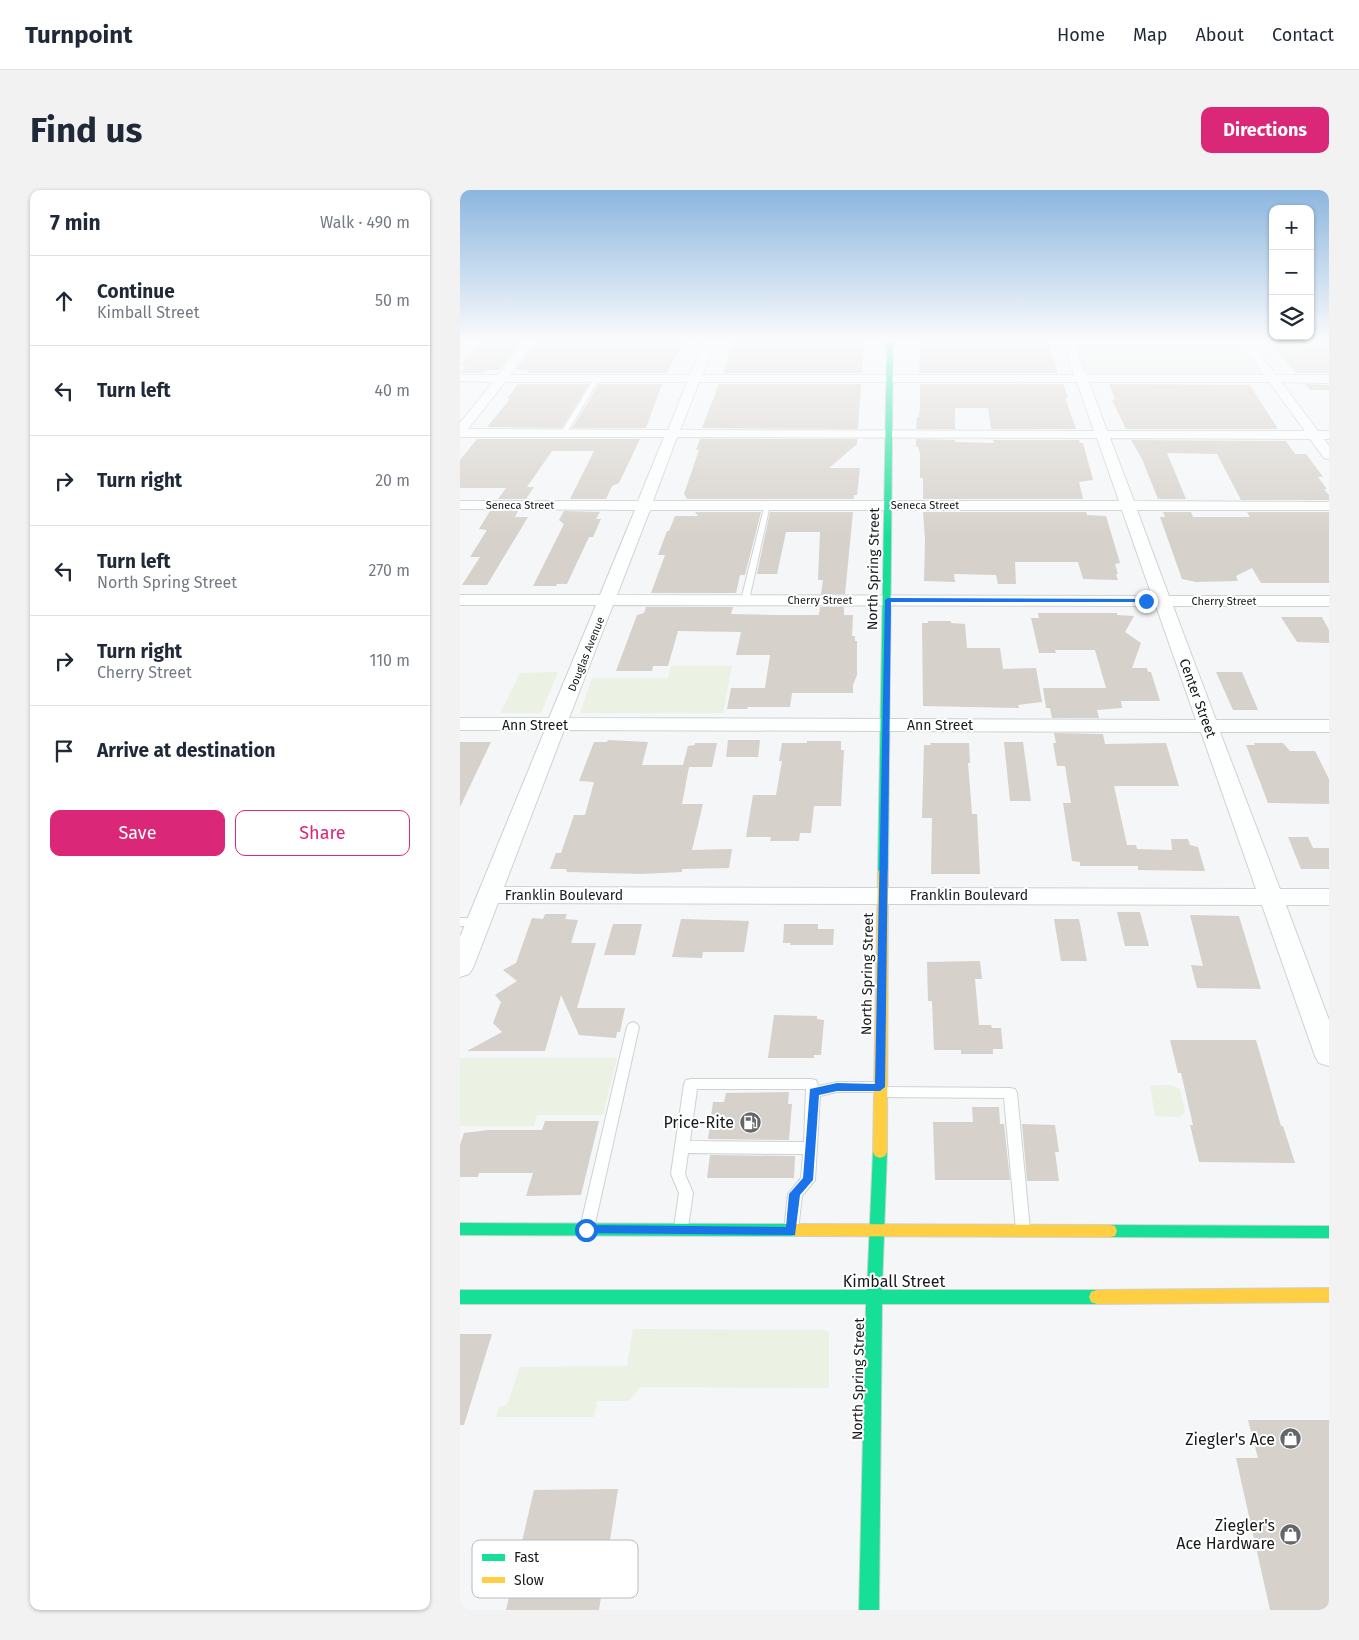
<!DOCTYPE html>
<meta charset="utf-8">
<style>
:root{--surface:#fff;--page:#f2f2f3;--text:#1f2937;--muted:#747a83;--line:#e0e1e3;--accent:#db2777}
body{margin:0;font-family:"Fira Sans",sans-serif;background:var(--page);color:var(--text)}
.controls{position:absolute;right:15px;top:15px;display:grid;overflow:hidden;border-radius:10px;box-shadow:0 1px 4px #0004}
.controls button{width:45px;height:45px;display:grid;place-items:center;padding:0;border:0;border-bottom:1px solid var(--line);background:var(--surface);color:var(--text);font:25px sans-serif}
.stop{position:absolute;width:15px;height:15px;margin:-11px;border:4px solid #1a73e8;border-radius:50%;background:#fff}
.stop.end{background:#1a73e8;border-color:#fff;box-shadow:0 1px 5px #0008}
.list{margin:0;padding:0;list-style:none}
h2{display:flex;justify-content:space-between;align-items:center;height:65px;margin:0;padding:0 20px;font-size:21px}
h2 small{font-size:16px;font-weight:400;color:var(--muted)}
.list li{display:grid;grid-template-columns:32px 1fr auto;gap:15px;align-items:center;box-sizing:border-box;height:90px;padding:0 20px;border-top:1px solid var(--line)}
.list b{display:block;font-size:19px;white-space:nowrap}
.list p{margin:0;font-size:16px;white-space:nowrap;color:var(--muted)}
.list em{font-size:16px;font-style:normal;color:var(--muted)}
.actions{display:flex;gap:10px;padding:15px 20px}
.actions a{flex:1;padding:11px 0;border:1px solid var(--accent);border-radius:10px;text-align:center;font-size:18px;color:var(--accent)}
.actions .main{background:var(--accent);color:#fff}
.icon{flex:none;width:28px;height:28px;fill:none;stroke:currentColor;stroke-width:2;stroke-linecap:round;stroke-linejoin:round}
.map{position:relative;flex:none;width:869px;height:1420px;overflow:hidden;border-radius:10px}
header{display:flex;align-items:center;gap:30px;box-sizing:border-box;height:70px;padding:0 25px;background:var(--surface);border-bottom:1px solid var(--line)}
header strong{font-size:24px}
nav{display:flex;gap:28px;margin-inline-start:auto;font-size:18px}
.intro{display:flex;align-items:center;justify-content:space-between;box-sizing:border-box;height:120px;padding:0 30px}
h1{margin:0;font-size:35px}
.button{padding:12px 22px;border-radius:10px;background:var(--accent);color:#fff;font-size:18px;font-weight:700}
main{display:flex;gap:30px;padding:0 30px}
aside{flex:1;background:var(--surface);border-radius:10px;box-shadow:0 1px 4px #0004}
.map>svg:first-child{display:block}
</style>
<header>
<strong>Turnpoint</strong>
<nav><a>Home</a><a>Map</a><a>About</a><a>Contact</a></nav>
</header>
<div class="intro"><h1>Find us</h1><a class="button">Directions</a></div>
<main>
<aside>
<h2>7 min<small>Walk · 490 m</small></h2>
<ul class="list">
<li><svg class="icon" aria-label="ahead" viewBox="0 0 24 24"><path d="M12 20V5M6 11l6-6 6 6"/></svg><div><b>Continue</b><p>Kimball Street</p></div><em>50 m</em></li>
<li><svg class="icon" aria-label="left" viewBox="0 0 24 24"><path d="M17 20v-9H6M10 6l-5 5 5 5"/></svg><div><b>Turn left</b></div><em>40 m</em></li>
<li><svg class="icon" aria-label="right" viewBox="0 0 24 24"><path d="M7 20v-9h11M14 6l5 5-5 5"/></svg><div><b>Turn right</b></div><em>20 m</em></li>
<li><svg class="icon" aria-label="left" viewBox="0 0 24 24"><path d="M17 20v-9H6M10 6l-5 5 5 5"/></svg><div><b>Turn left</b><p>North Spring Street</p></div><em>270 m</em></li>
<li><svg class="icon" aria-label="right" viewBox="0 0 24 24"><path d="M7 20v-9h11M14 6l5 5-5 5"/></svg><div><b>Turn right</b><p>Cherry Street</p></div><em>110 m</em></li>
<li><svg class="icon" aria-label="arrive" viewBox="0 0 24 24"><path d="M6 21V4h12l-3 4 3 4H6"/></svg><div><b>Arrive at destination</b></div></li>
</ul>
<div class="actions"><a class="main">Save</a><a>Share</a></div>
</aside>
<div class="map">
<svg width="869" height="1420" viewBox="0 0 869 1420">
<rect width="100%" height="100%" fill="#f4f6f8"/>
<path fill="#ebf1e3" d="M613,149H775L802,186L628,187Z
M211,476H272L263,523H120L132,488H208Z
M98,482L81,523H40L60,483Z
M0,868H157L143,925H77L74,936H0Z
M697,895H711L720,899L725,922L719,927L695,926L690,896Z
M173,1139L365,1140L369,1142V1198L180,1197L169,1211H137L134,1227H36L39,1217L47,1215L60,1177L167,1176Z"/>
<path fill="#d6d1ca" d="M91,149H225L207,183H67L68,180H56L79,150Z
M274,149H404L402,183H263Z
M461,149H587L598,183H459Z
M807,149H869V183H836Z
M24,150H63L39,180H26L24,183H0L6,175H0Z
M58,194H129L102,238L27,237L50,209H47Z
M139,194H202L186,238H112Z
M259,194H401L398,239L242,238Z
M460,194H603L608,208L605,207L616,239H531L528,218H495V239H456L457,227H459L460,217Z
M649,194L790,195L818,239H666L652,210L655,209Z
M845,194L869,195V200H850Z
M17,249H180L159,293L152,296L146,309H110L134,261H92L67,297H74L66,309H38L46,298H0V270Z
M240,249H397V254L369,278H400L397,305H394V309H227L224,304L239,260H236Z
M456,249L495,250V252L534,253L533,250H619L620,253H623L633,290L619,292L623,309H463V288H460V263L458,257H456Z
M671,250L826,251L835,264H846L863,287H858L867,299H864L869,305V310H781L757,264L707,263L726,309H698L682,269Z
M30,321H58L55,327H68L27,395H2L20,367H10L27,340L19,339Z
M104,321L140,322L136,329H141L133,347H129L107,394H97L96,396H73L104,334L99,330Z
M235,322H301L285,385H280L276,403H191L205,365H198L207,341H209L215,326H238Z
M310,322H393L385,404H361L363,390H358L360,342H326L317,384H297Z
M463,322H626L627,325L646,326L660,373L655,374L658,384H656L658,390L623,389L618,372H555L556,394H538L536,385L494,384L495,392L464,391L465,350Z
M703,322H731L733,327H790L787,322H869V393H801L792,378L776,386L778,391L736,392L722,389L700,327H705Z
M186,417H273L271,424L316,425H359L360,417H384V425H393L392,446H395V451H397V485L393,495V503H332L330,517H288L287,519H267L271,498H305L310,465H276L281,442L218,441L208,476H193L192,481H156L177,425L184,423Z
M578,423H657V425L674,426L665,442L681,453L672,478H687L688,482H691L700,511H661L662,518L637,520L639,528H592L590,518H586L583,498H646L635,460H595L596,463H579L571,428H579Z
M821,427H862L869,440V453L837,452Z
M468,431H491V433L505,434L507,458H540L543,479L576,478L582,512L558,515L559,518L463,516L462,433H468Z
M756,482H782L798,520H773Z
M594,543L643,544L645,554L706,553L719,596H654L667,655H676L677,659L712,660L711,649H728L730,655L738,657L745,681L678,680V676H620V672L612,671L603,613H611L605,576H597L593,553H596Z
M148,550L188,552L182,575H223L228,556L235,555V553H257L252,577H229L222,614H243L232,660L272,659L269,678L222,679V682L181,684L107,682L106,679H90L96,663H101L114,625H125L134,592L119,591L134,552H147Z
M268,550H300L298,567H266Z
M347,551H381V560H384L381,616H354L351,643H340L339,651H310L311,647H286L293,605H316L322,571H319L322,553H347Z
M0,552H31L0,617Z
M544,552H563L571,611H550Z
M470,553H509L510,573H508L512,624H517L520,684H471L472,628H462L464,555H471Z
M794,553H823L830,561H855L869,589V614L808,613L786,555H795Z
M828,647H848L853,658H869V679H841Z
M657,722H680L689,756H665Z
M85,724H107L105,729L118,730L111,753H136L117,818H165L160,842H157L156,848L119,845L101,805L85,861H7L42,842L33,833L41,812L35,805L57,791L43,780L56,773L72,728L83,729Z
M730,725L779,726L801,799L737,798L731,775L743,776Z
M221,729L289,731L284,762H243L242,768L212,767Z
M594,729H619L627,771H601Z
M153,734H182L175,765H144Z
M324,734H358V739H374L373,755H330L331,753H323Z
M520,771L522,789H515L519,835H531L532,838H541L543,859H533V864H501V860H474L472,811H468L467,772Z
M314,825L357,826V829L364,830L361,865H354V868H308Z
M710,850H796L821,936H823L835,973L739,972L730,935H733L721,883H718Z
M329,902L328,914H332L329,950L248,949L253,912H264L266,903Z
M512,917H539L540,934H544L550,990H475L473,932H513Z
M85,931H139L121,1005L66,1006L73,983H19L18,987H0V955L4,943L28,940H82Z
M562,934L595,935L599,962H595L599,991H567Z
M250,965L335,966L334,988H247Z
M0,1144H32L4,1235H0Z
M788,1230H869V1420H810L776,1268H798Z
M158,1299L139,1420H46L74,1300Z"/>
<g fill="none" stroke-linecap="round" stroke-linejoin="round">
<defs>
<path id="lane" d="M135,187L140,188L106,244L101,245L100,244Z
M305,314L310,315L289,410L285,412L281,410Z
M0,728H19L25,732L19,736H0Z
M173,832L177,834L179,837L134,1038L132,1043L127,1044L122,1043L120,1038L167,837L169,834Z
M231,889H351L356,890L358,896L377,892H419L424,893L426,897L550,898L555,899L557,903L570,1040L568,1045L563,1046L558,1045L556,1040L544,908L421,907L416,906L414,902H377L360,906L355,990L342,1006L338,1040L336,1045L331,1046L326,1045L324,1040L328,1004L341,988L343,964L228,963L225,984L233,1003L228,1037L226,1042L221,1043L216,1042L214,1037L219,1003L211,984L224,894L226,890ZM237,899H346L344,952L230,951Z"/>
<path id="street" d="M66,149H77L50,185H230L245,149H255L242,185H614L602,149H612L626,185H804L778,149H789L816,185H869V193L821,192L858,241H869V249H864L869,256V269L864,268L850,249L650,248L674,311L869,312V320H677L709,406H869V416H713L756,530H869V542H760L820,699H869V715H826L869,830V876L859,873L855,866L802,715L38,713L13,778L9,784L0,787V747L85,540H0V528H89L136,415H0V405H140L175,320L0,319V311H178L204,247H0V233L33,192L0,191V185H38ZM45,192H227L208,240L8,239ZM239,192H617L634,241L220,240ZM629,192H809L845,241H647ZM217,247L637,248L659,311H193ZM190,320H662L692,406L157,405ZM153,415L696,416L736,530L109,528ZM104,540L741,542L796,699L44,697Z"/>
<path id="fast" d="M427,149H433L428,681L423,684L418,681Z
M420,956L425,958L427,962L422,1100H637L643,1102L645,1107L643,1112L637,1114H422L419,1420H399L406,1114H0V1100H407L413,962L415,958Z
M0,1033L336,1034L341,1035L343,1040L341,1045L336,1046L0,1045Z
M650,1035L869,1036V1048L650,1047L645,1046L643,1041L645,1036Z"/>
<path id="slow" d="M423,678L428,681L427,962L425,966L420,968L415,966L413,962L418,681Z
M336,1034L650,1035L655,1036L657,1041L655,1046L650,1047L336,1046L331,1045L329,1040L331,1035Z
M869,1098V1112L637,1114L631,1112L629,1107L631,1102L637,1100Z"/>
</defs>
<use href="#lane" stroke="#cfd1d3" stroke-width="2"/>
<use href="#street" stroke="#cfd1d3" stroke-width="2"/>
<use href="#fast" stroke="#cfd1d3" stroke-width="2"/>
<use href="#slow" stroke="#cfd1d3" stroke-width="2"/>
<use href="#lane" fill="#fdfefe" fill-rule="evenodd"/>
<use href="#street" fill="#fdfefe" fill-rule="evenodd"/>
<use href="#fast" fill="#16e098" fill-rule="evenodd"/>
<use href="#slow" fill="#ffcf43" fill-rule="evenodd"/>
</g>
<linearGradient id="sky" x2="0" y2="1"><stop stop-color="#8cb6df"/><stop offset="0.43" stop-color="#fafbfc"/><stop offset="1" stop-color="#fafbfc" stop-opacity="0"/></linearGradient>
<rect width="869" height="348" fill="url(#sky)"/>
<path fill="#1a73e8" d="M428,408L686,409L689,411L686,412H431L425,897L420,901H377L359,905L353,990L340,1005L335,1045L123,1043L121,1040L123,1037L126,1035L326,1037L329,1004L343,988L350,899L377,893L415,894L425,410Z"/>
<defs>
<symbol id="fuel-disc" viewBox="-11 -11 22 22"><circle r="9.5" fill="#646668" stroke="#fff"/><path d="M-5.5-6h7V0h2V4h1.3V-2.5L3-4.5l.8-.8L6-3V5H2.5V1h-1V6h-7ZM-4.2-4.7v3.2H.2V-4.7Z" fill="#fff"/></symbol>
<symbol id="shop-disc" viewBox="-11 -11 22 22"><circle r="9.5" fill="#646668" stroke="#fff"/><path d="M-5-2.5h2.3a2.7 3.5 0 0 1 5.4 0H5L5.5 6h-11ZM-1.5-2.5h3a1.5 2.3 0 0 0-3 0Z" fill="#fff"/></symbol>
</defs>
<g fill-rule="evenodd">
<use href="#fuel-disc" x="278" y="920" width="25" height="25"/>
<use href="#shop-disc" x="818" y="1236" width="25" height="25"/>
<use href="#shop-disc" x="818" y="1332" width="25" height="25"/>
</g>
<g text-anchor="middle" stroke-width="4" stroke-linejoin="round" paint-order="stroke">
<g font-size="11" fill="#17191a" stroke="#fff">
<text x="60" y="319">Seneca Street</text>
<text x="465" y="319">Seneca Street</text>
<text x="360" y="414">Cherry Street</text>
<text x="764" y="415">Cherry Street</text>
<text transform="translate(126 464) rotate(-68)" y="4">Douglas Avenue</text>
</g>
<g font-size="14" fill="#17191a" stroke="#fff">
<text transform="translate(413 379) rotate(-89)" y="5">North Spring Street</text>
<text transform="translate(738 508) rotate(70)" y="5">Center Street</text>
<text x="75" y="540">Ann Street</text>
<text x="480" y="540">Ann Street</text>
<text x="104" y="710">Franklin Boulevard</text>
<text x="509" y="710">Franklin Boulevard</text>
<text transform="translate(407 784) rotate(-89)" y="5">North Spring Street</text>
<text transform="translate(398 1189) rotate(-89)" y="5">North Spring Street</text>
</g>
<g font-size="16" fill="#17191a" stroke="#fff" text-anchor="end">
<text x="274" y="938">Price-Rite</text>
<text x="815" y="1255">Ziegler's Ace</text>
<text x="815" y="1341">Ziegler's<tspan x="815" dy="18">Ace Hardware</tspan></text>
</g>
<g font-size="16" fill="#17191a" stroke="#fff">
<text x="434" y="1097">Kimball Street</text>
</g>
</g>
<rect x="12" y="1350" width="166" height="58" rx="8" fill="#fff" stroke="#b9baba" stroke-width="1"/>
<rect x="22" y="1364" width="23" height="7" fill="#16e098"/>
<rect x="22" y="1387" width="23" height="6" fill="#ffcf43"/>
<g font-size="14" fill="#17191a">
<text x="54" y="1372">Fast</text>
<text x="54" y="1395">Slow</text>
</g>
</svg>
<div class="controls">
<button>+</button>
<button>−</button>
<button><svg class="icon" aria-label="layers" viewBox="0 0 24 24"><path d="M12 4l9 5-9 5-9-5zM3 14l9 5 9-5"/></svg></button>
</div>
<div class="stop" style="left:126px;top:1040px"></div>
<div class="stop end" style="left:686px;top:411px"></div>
</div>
</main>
